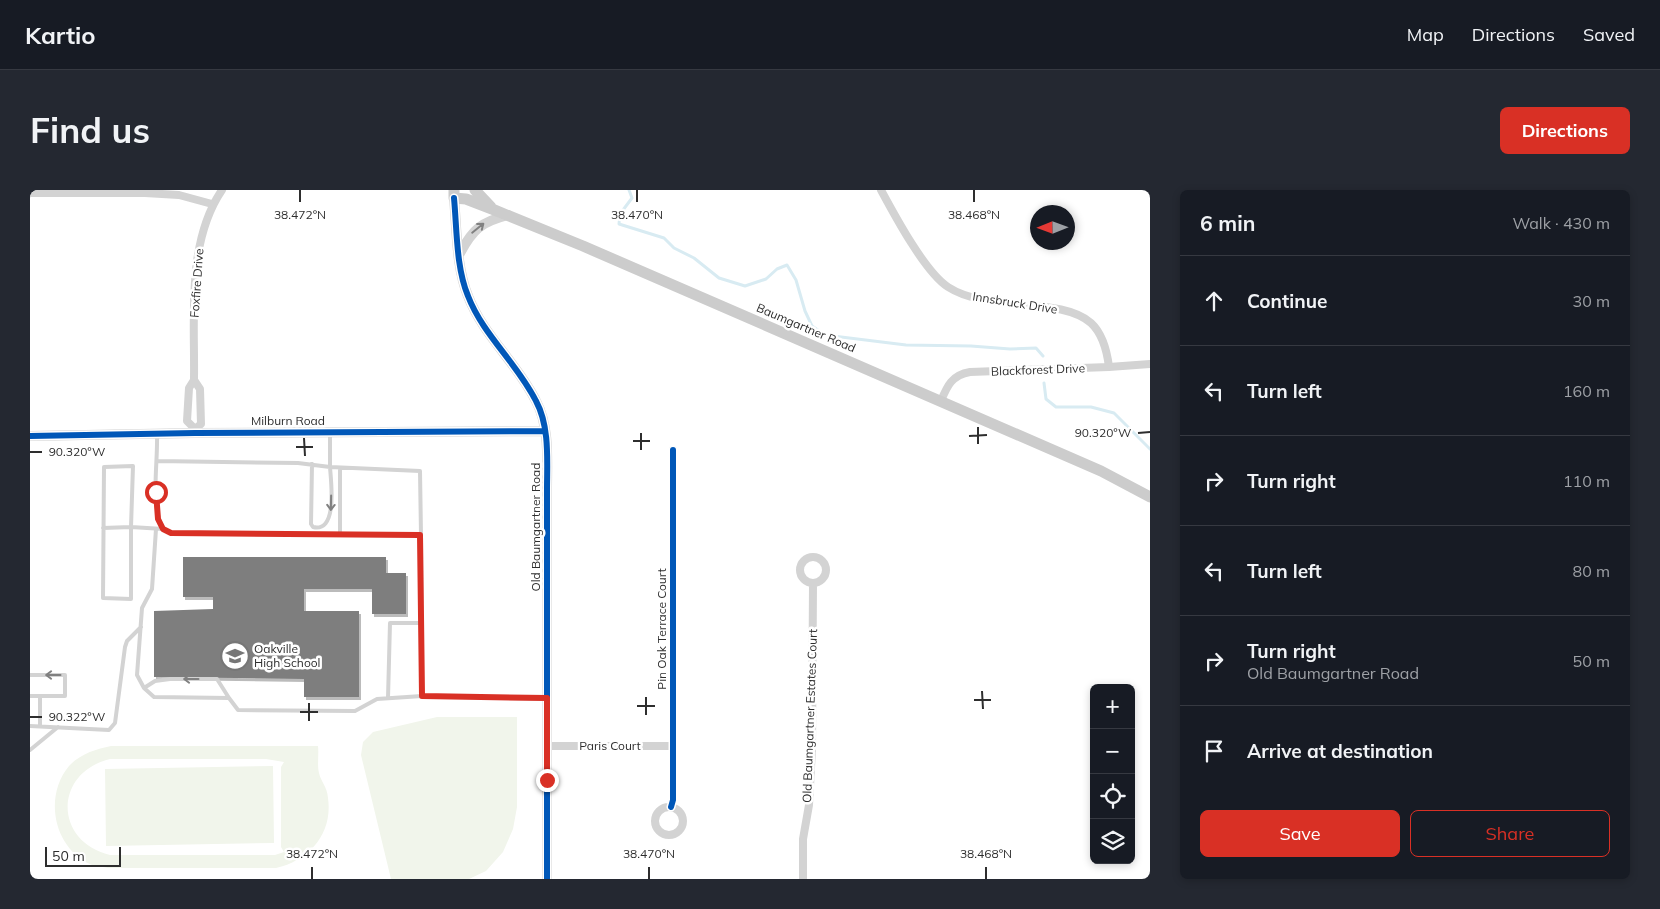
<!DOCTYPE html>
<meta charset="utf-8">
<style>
:root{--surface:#171b24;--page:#242831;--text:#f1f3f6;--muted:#9ea1a6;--line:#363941;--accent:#d93025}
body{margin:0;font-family:Mulish,sans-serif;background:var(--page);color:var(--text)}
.controls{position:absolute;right:15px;bottom:15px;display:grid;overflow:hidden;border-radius:8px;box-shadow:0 2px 8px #0003}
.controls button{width:45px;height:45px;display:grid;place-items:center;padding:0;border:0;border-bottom:1px solid var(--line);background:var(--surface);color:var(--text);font:25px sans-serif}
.compass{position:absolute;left:1000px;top:15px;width:45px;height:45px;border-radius:50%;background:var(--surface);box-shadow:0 2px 8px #0003;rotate:269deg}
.scale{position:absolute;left:15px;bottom:12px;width:76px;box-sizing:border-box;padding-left:5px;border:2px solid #2e2e2e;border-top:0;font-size:14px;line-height:18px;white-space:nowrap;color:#2e2e2e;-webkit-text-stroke:4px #fff;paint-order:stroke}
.stop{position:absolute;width:15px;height:15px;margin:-11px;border:4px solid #d93025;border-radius:50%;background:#fff}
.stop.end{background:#d93025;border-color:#fff;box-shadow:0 1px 5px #0008}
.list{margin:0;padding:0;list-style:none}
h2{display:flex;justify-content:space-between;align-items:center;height:65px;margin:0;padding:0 20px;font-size:21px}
h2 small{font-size:16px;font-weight:400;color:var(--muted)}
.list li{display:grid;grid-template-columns:32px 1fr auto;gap:15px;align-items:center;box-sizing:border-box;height:90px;padding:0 20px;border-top:1px solid var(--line)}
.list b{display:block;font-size:19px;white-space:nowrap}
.list p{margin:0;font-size:16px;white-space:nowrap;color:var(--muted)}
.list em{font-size:16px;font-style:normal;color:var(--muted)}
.actions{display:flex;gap:10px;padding:15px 20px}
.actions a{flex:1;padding:11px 0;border:1px solid var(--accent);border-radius:8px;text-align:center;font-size:18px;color:var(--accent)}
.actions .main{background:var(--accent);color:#fff}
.icon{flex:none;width:28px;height:28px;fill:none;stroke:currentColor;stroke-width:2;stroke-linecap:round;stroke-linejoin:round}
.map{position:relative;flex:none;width:1120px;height:689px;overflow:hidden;border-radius:8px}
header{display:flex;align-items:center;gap:30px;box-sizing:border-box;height:70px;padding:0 25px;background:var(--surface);border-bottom:1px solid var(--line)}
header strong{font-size:24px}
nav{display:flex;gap:28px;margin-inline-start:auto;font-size:18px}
.intro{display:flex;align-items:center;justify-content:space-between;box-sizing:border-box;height:120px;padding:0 30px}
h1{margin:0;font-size:35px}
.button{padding:12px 22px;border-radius:8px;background:var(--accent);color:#fff;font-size:18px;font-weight:700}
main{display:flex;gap:30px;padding:0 30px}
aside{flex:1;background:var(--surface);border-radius:8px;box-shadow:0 2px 8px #0003}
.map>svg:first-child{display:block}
</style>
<header>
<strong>Kartio</strong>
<nav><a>Map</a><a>Directions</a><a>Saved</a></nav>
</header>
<div class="intro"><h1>Find us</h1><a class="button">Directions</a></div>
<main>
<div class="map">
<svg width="1120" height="689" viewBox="0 0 1120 689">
<defs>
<filter id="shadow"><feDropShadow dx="2" dy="3" stdDeviation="0" flood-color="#0004"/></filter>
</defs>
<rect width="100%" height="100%" fill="#fff"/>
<path fill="#f1f5eb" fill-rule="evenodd" d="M407,527H487V617L483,639L473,662L456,681L439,689H361L331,565L333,552L343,542Z
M81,556H288C289,564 287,575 289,583C291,592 297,596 298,608C303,643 280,670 246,678H78C73,677 67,676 62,675C24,659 13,607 39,576C50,564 66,559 81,556ZM80,569H236L254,572L251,577V657L254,662L245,665H80C24,652 23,583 80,569Z
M243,576L244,653L76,656L75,579Z"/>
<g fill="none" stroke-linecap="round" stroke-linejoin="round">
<path stroke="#d8ebf2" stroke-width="3" d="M599,0L602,8L590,24L589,34L634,48L644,58L664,68L689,88L715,96L736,89L747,79L757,75L766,90L775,121L782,136L795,145L876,155L941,156L980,159L1006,158L1013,166
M1014,193L1016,209L1026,217H1061L1084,223L1120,259"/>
</g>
<path fill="#7e7e7e" filter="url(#shadow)" d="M153,367H356V383H376V424H342V399H274V421H329V507H274V489L124,487V421L183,419V407H153Z"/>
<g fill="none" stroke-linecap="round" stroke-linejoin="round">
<path stroke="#d3d3d3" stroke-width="4" d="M127,245C128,274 120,314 133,339
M127,271L268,273L300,277C301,292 308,343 283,337L281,334L282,274
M73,338L101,337V409L73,408L74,277L103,276L101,337L133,339L141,343L391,345L390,281L300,277V244
M126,339L122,399L112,418L107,485L114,498L124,507L199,508L208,520L325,521L347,509L392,506L517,509
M310,344V278
M391,345L392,506
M0,485H35V506H0
M114,498L125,491L140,489H187L199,508
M10,507V536
M358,508L360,433H392
M0,536L79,540L85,533L95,457L97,451L111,437
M0,560L28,537"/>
<path stroke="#d3d3d3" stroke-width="8" d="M851,0C865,26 895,82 918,97C958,123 1031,106 1061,133C1073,144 1077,161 1079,177
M0,3H115L149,5L182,14
M164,190L159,198L157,231L165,239
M911,211C917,196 922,185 940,182L1079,177L1120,174
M165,243V239L171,234L170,199L164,190C165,129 156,53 192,0
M770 380a13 13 0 1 1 26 0a13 13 0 1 1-26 0Z
M517,556H643
M641,617L643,610V260
M625 631a14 14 0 1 1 28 0a14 14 0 1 1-28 0Z
M773,689V649L779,615L782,559L783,393"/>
<path stroke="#d3d3d3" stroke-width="10" d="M424,8C427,40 426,77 438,106C453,145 487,173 506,211C520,237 517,271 517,300V689
M430,63C443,39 451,32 478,25
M0,246L165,243L515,241"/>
<path stroke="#ccc" stroke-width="11" d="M424,0V8L436,9L462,19L553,56L1071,281L1120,307
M445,0L461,17"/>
<defs>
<path id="cycleway" d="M424,8C427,40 426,77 438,106C453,145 487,173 506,211C520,237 517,271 517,300V689
M0,246L165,243L515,241
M641,617L643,610V260"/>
</defs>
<use href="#cycleway" stroke="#fff" stroke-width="9"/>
<use href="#cycleway" stroke="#0057b8" stroke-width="6"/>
</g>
<defs><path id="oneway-shaft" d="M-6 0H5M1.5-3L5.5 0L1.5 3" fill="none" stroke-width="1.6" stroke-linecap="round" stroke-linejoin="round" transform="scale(1.25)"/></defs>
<g stroke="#808080">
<use href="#oneway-shaft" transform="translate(448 38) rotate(-39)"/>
<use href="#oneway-shaft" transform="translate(301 313) rotate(91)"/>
<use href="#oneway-shaft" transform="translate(23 485) rotate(180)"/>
<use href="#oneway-shaft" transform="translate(161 489) rotate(-180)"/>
</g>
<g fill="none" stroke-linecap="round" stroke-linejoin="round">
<path stroke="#d93025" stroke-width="6" d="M126,302L128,329L133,339L141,343L390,345L392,506L517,508V590"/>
</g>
<path fill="none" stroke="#2e2e2e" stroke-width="2" d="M270,0V12M607,0V12M944,0V12M948,237V254M611,243V260M1108,243L1120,242M939,246L957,245M274,248L275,266M603,251H620M266,257H283M0,262H12M952,501L953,519M616,507V525M944,510H961M279,513V531M607,516H625M270,522H288M0,527H12M282,677V689M619,677V689M956,677V689"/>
<defs>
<symbol id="school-ring" viewBox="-11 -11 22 22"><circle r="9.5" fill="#fff" stroke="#777" stroke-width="1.5"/><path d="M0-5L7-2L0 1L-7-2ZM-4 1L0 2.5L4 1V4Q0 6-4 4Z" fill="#777"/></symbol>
</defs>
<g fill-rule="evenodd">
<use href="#school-ring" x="189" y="450" width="32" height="32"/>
</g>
<g text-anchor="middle" stroke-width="5" stroke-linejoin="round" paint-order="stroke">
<g font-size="12" fill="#2e2e2e" stroke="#fff">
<text transform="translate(167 93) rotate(-86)" y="4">Foxfire Drive</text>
<text transform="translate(985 113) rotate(9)" y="4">Innsbruck Drive</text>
<text transform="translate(776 138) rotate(23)" y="4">Baumgartner Road</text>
<text transform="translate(1008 180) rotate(-2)" y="4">Blackforest Drive</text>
<text x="258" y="235">Milburn Road</text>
<text transform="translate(506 337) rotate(-90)" y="4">Old Baumgartner Road</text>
<text transform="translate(632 439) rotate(-90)" y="4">Pin Oak Terrace Court</text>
<text transform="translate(780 526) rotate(-88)" y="4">Old Baumgartner Estates Court</text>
<text x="580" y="560">Paris Court</text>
</g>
<g font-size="12" fill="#2e2e2e" stroke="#fff" text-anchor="start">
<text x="224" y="463">Oakville<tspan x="224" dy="14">High School</tspan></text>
</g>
</g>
<g font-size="12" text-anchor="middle" fill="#2e2e2e" stroke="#fff" stroke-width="5" stroke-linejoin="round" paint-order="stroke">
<text x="270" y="29">38.472°N</text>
<text x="607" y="29">38.470°N</text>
<text x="944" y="29">38.468°N</text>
<text x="1073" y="247">90.320°W</text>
<text x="47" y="266">90.320°W</text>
<text x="47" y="531">90.322°W</text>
<text x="282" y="668">38.472°N</text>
<text x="619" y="668">38.470°N</text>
<text x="956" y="668">38.468°N</text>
</g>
</svg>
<div class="controls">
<button>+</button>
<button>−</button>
<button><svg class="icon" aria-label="locate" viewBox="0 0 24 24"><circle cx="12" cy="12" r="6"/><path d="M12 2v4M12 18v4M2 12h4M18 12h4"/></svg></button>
<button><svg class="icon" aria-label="layers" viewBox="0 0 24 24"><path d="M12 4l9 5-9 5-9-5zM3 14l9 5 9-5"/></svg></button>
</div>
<svg class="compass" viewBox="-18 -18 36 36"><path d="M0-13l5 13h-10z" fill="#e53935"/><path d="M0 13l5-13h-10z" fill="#9ea1a6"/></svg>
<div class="scale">50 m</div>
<div class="stop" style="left:126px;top:302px"></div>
<div class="stop end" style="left:517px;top:590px"></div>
</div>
<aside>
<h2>6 min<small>Walk · 430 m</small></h2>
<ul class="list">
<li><svg class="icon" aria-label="ahead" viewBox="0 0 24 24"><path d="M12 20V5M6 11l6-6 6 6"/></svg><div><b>Continue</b></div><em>30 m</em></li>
<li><svg class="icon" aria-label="left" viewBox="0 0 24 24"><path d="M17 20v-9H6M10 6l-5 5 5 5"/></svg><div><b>Turn left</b></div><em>160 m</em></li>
<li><svg class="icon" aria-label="right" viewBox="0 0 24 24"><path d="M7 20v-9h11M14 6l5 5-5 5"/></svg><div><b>Turn right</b></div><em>110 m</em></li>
<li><svg class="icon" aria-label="left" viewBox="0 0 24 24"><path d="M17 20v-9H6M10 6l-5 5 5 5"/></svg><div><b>Turn left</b></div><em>80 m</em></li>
<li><svg class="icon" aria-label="right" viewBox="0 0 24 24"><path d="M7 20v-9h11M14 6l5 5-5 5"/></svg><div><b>Turn right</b><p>Old Baumgartner Road</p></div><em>50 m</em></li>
<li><svg class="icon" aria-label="arrive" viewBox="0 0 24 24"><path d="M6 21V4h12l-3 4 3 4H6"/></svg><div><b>Arrive at destination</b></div></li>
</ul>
<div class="actions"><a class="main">Save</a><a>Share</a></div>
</aside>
</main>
